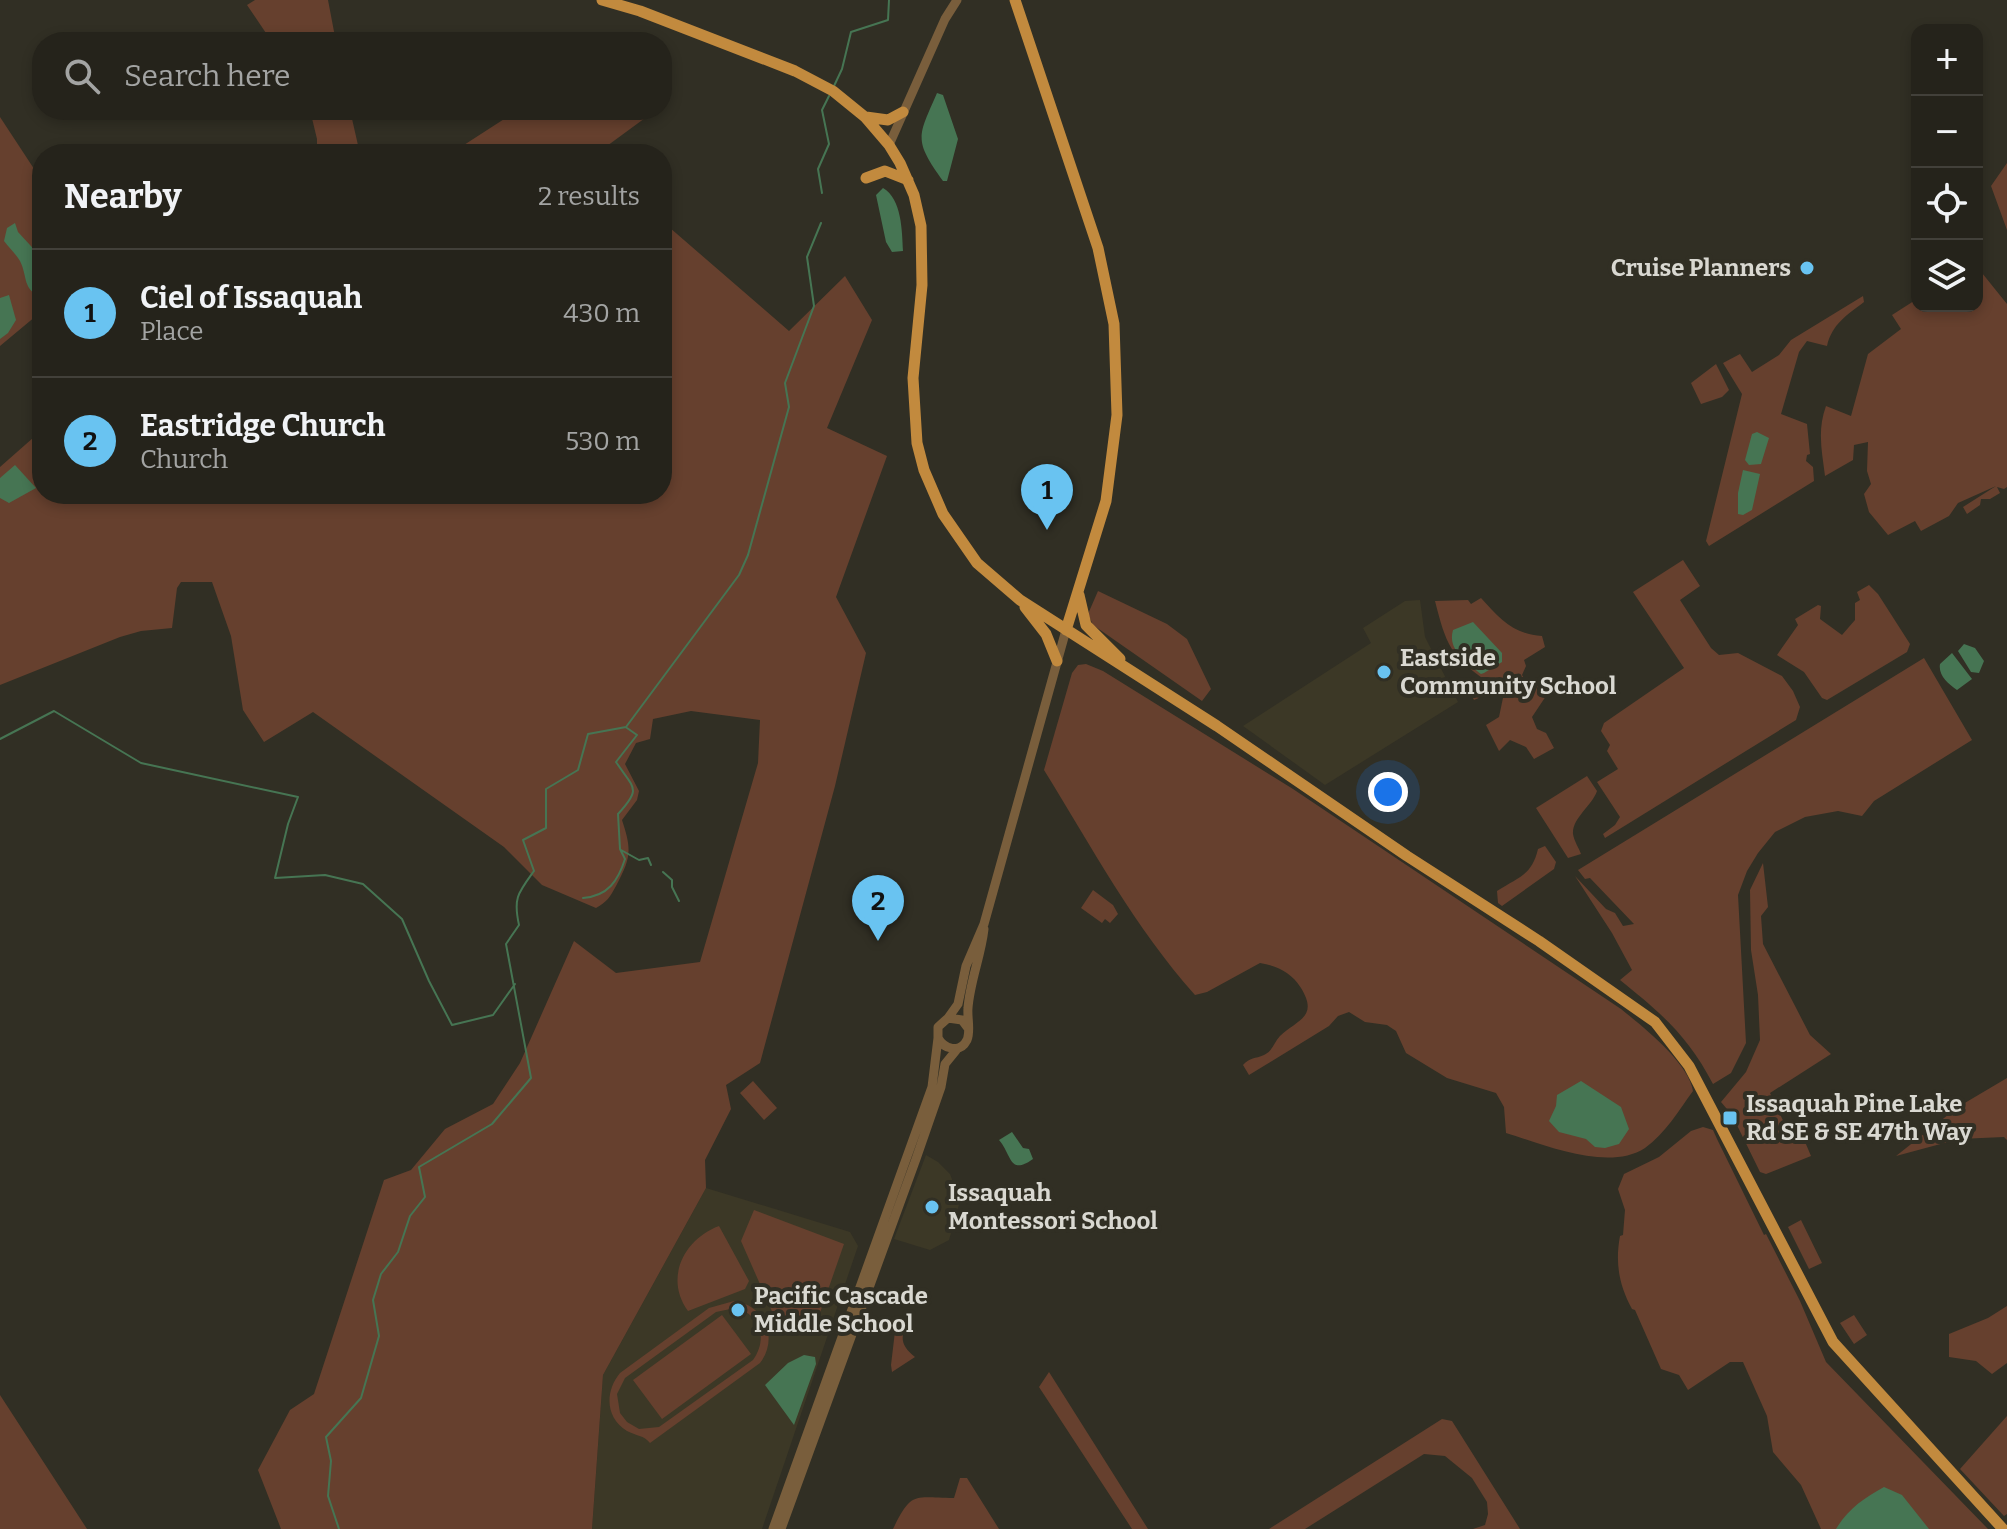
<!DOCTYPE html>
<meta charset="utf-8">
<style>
:root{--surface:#25231b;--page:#2d2b24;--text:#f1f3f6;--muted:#a3a4a3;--line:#42403a;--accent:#69c3f1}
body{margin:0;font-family:Bitter,serif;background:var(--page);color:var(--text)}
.controls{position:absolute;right:24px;top:24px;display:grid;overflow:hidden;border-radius:16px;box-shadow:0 4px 12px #0003}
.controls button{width:72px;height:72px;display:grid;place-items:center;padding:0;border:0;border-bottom:2px solid var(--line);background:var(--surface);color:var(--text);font:40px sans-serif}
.you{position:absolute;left:1388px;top:792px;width:28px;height:28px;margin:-20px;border:6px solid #fff;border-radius:50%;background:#1a73e8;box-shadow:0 0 0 12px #1a73e833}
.badge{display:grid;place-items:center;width:52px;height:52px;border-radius:50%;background:var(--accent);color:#111;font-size:26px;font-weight:700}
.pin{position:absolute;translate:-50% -66px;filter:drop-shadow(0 2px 4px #0008)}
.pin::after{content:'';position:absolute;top:42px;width:28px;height:24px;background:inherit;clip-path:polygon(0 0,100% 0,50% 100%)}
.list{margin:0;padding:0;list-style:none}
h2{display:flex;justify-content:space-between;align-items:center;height:104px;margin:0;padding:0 32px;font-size:34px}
h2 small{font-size:26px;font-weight:400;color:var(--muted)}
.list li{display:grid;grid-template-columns:52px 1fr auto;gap:24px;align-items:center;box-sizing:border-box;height:128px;padding:0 32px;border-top:2px solid var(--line)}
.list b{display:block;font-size:30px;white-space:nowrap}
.list p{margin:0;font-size:26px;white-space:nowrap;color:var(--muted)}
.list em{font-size:26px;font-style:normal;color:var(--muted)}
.icon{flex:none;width:44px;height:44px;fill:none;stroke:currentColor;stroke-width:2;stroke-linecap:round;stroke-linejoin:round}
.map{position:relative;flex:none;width:2007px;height:1529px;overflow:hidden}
.search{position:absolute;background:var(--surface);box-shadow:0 4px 12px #0003;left:32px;top:32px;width:640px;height:88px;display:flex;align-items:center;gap:20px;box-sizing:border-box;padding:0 28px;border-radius:32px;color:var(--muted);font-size:30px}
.panel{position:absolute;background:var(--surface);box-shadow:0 4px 12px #0003;left:32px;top:144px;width:640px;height:360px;border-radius:32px}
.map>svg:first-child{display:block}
</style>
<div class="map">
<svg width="2007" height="1529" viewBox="0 0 2007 1529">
<rect width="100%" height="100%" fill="#312f24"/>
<path fill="#3c3826" d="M1420,600L1425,637L1458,702L1325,785L1243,726L1371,643L1363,628L1405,601Z
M926,1155L938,1162L950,1174L960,1201L949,1240L930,1250L894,1239Z
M706,1188L850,1232L858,1246L762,1529H592L603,1375Z"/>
<path fill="#66402e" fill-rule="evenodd" d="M255,0H328L336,42H272L247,5Z
M310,110H350L360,154H317V139Z
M518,110H656L596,154H450Z
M0,117L42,181V311L0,346Z
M2007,163V230L1991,186Z
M662,221L789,331L845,276L872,320L827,428L887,456L836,597L866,653L835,786L760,1063L726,1085L731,1109L705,1160L706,1188L603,1375L592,1529H281L258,1470L290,1410L314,1394L384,1180L411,1170L445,1129L493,1104L520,1063L574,941L616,973L700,962L758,763L760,720L691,711L653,719L650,739L636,743L625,764L639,791L637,800L622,820C632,850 631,858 616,886C610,897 607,902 596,908L542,885L504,847L313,712L264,742L243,710L231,636L212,582H181L177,588L172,628L141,631L120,637L0,685V467L42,430V494H662Z
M1978,268L2007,304V487L2004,489L1997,487L2000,493L1990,499H1981L1980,505L1967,514L1963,507L1996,486L1958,503L1949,516L1921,531L1915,521L1888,535L1869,512L1864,494L1871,484L1867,471L1868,442L1854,445L1853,460L1825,476C1822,451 1817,431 1826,406L1851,416L1868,354L1901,329L1892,315L1917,299V306H1977Z
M1863,296L1864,302C1847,315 1832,324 1827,346L1807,341L1799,352L1781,414L1807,424L1810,454L1807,455L1806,461L1813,467L1814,481L1709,546L1706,541L1742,394L1723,363L1740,354L1752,372L1779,355L1791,340Z
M1716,364L1729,390L1722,397L1701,404L1691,383Z
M1683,560L1700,586L1680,600L1711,648L1719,655L1738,653L1782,676L1793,691L1800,707L1796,720L1605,838L1603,834L1615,825L1620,817L1597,782L1618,769L1607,751L1610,745L1601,731L1604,723L1684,668L1633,592Z
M1869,585L1878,594L1910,644L1907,652L1827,700L1822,698L1804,672L1777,655L1798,625L1795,619L1818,605L1821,606L1820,619L1842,635L1855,620V603L1860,600L1857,592Z
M1098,591L1167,624L1187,639L1211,689L1202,701L1093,625L1088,614Z
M1481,598C1500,619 1513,634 1542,636L1545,647L1524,660L1526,666L1522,675L1525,680L1536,683L1546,696L1532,717L1537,729L1546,733L1554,748L1534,759L1526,747L1510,740L1499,751L1486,725L1499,717L1504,693L1502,688L1474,700L1471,694L1488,682C1450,656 1446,644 1435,601L1468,600L1471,604Z
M1924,658L1972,740L1874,801L1862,816L1838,811L1805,817L1775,832L1758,853L1747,871L1738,895L1746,1043L1731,1073L1713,1084C1688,1036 1661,1013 1620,980L1632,970L1612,933L1575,876L1606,909L1615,913L1623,926L1634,924L1590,878L1585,879L1578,870Z
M1086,664L1103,671L1293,789L1621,1009C1642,1026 1689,1063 1693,1091C1679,1110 1665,1134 1645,1148C1608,1172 1545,1145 1506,1133L1504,1107L1496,1093L1447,1078L1406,1053L1396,1031L1387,1025L1365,1022L1349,1012L1338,1016L1329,1026L1249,1075L1243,1065C1250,1057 1255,1059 1264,1055C1273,1051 1274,1042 1280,1036C1297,1020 1319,1017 1301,988C1291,972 1277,966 1260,963L1207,992L1195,995C1135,928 1091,846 1044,770L1072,673L1078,665Z
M1587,776L1597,791C1592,806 1572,818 1573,834C1574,841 1579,848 1581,854L1568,858L1536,808Z
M1545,846L1556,862L1554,869L1502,906L1498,903L1497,891C1519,877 1532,875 1538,849Z
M1763,863L1768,907L1761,916L1763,944L1810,1035L1831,1054L1770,1093L1788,1131L1800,1130L1811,1156L1766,1174L1760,1172L1732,1115L1721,1102L1746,1072L1760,1040L1758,995L1751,950L1750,890Z
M1093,890L1113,905L1118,914L1110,923L1105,919L1102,923L1081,908Z
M2007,1078V1140L2004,1137L1959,1139L1896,1156L1958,1107Z
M753,1081L777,1108L764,1120L740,1093Z
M1703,1127L1713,1130L1717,1139L1764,1235L1766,1234L1800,1301L1826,1362L1988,1529H1821L1801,1485L1773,1452L1767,1416L1743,1362H1730L1688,1390L1679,1375L1661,1369L1635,1310L1632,1309C1619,1285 1615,1263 1620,1236L1623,1235L1625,1210L1618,1189L1624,1174L1659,1157L1691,1131Z
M754,1210L844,1244L814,1330L778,1325L741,1241Z
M1801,1220L1822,1263L1809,1269L1788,1227Z
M719,1226L749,1281L745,1289L688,1311C664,1278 684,1239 719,1226Z
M734,1301C765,1305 779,1338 760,1363L650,1443C644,1435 636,1436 627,1431C605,1418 605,1391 620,1373L709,1308ZM735,1308C761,1314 768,1339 753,1360L659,1427L639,1429L627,1422L620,1413L617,1394L625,1378L716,1312Z
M2007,1306V1363L1992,1374L1976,1361L1949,1357V1334L1988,1318Z
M722,1315L751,1354L662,1419L633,1380Z
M1854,1315L1867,1335L1854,1344L1840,1323Z
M908,1320C900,1337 900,1345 915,1357L892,1372L891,1365L896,1323Z
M1049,1372L1148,1529H1132L1039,1387Z
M0,1395L87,1529H0Z
M2007,1416V1514L2004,1516L1960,1469Z
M1442,1419L1452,1421L1520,1529H1473L1485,1525L1488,1514L1487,1502L1472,1478L1445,1456L1424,1454L1305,1529H1269Z
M960,1478H967L999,1529H893C912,1490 914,1498 954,1498Z"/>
<path fill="#467553" d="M937,93L943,95L958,139L947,181H943C913,139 918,137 937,93Z
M883,188C902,199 902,231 903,251L892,252L886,242L876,195Z
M15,223L18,232L42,258V297C22,290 28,277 20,261C16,254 9,248 4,241L7,228Z
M9,295L16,320L8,333L0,339V298Z
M1757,432L1769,438L1761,464L1749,465L1745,460L1752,434Z
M15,465L36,488L9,503L0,498V478Z
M1743,470L1760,474L1752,510L1743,515L1738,514V493Z
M1473,622L1502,653V662L1484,673L1481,674C1467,662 1447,650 1453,630Z
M1964,644L1975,648L1984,661L1979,673L1971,672L1958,651Z
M1952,653L1972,679L1957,690C1948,684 1938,675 1940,664Z
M1581,1081L1621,1107L1629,1129L1619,1144L1605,1148L1595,1147L1586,1139L1559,1132L1549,1121L1556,1106L1557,1095Z
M1012,1132L1023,1148L1029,1149L1033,1159C1009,1176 1012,1155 999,1140Z
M804,1355L815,1357L816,1364L794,1425L765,1385L788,1363Z
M1884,1487L1902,1495L1929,1529H1836C1848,1509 1864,1498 1884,1487Z"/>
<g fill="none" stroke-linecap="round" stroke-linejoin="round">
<path stroke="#467553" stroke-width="2" d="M834,86L842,69L851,32L888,20L889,0
M822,193L818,169L829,144L822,110L829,96
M0,739L54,711L141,763L298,797L288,824L275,878L325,875L363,884L402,919L429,981L452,1025L493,1015L515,984
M621,850L639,860L648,858L651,865
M663,872L672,880V887L679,901
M583,898C608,896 618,881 625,859L620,849L618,814C642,788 634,789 616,762L637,735L627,728
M339,1529L328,1496L331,1461L326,1437L361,1398L379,1336L373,1300L381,1274L398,1252L410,1216L425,1197L419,1167L492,1124L531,1078L506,944L519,925C513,898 518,893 534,871L523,840L546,828V789L578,770L588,734L626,727L739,575L748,555L789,407L785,383L814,306L807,257L821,223"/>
<path stroke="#795e3c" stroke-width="9" d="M889,145L945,19L957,0
M948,1018L958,1004L966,966L984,924L1066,630
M968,1028L962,1020L948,1018L938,1027V1038C944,1049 960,1054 967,1040C971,1031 967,1018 968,1008C970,981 981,956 984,929
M773,1529L932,1087L938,1038
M781,1529L916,1159L941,1087L945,1064L958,1048"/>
<path stroke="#c28a3e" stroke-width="11" d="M602,0L640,11L795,71L833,91L865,117L889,145L900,163L914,195L921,226L922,285L913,378L917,443L924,470L943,514L977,563L1020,600L1217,726L1407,856L1539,941L1655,1022L1689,1066L1833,1342L2003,1529
M1015,0L1098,248L1114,324L1117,415L1106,501L1066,630
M866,117L888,120L903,112
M866,178L885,171L908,180
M1079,595L1086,625L1120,659
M1025,607L1046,634L1057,661"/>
</g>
<g fill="#69c3f1" stroke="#312f24" stroke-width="3">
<circle cx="1807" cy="268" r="8"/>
<circle cx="1384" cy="672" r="8"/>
<rect x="1722" y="1110" width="16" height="16" rx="4"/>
<circle cx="932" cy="1207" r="8"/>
<circle cx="738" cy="1310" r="8"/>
</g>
<g text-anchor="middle" stroke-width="8" stroke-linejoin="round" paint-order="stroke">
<g font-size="24" font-weight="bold" fill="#d9d8d1" stroke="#312f24" text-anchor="start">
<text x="1791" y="276" text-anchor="end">Cruise Planners</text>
<text x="1400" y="666">Eastside<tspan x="1400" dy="28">Community School</tspan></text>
<text x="1746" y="1112">Issaquah Pine Lake<tspan x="1746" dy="28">Rd SE &amp; SE 47th Way</tspan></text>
<text x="948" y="1201">Issaquah<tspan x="948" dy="28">Montessori School</tspan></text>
<text x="754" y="1304">Pacific Cascade<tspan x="754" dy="28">Middle School</tspan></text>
</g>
</g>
</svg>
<div class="controls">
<button>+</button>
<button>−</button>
<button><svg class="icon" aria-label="locate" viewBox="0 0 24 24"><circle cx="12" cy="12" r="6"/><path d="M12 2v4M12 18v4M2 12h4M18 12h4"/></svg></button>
<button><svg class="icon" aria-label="layers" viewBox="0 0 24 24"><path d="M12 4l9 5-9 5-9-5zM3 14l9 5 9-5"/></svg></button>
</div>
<div class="you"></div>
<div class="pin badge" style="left:1047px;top:530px">1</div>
<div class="pin badge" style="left:878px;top:941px">2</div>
<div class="search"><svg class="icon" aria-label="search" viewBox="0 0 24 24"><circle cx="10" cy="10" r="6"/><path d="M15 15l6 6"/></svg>Search here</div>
<section class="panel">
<h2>Nearby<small>2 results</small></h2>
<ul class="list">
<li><span class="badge">1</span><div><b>Ciel of Issaquah</b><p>Place</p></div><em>430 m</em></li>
<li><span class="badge">2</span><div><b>Eastridge Church</b><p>Church</p></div><em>530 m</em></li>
</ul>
</section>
</div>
